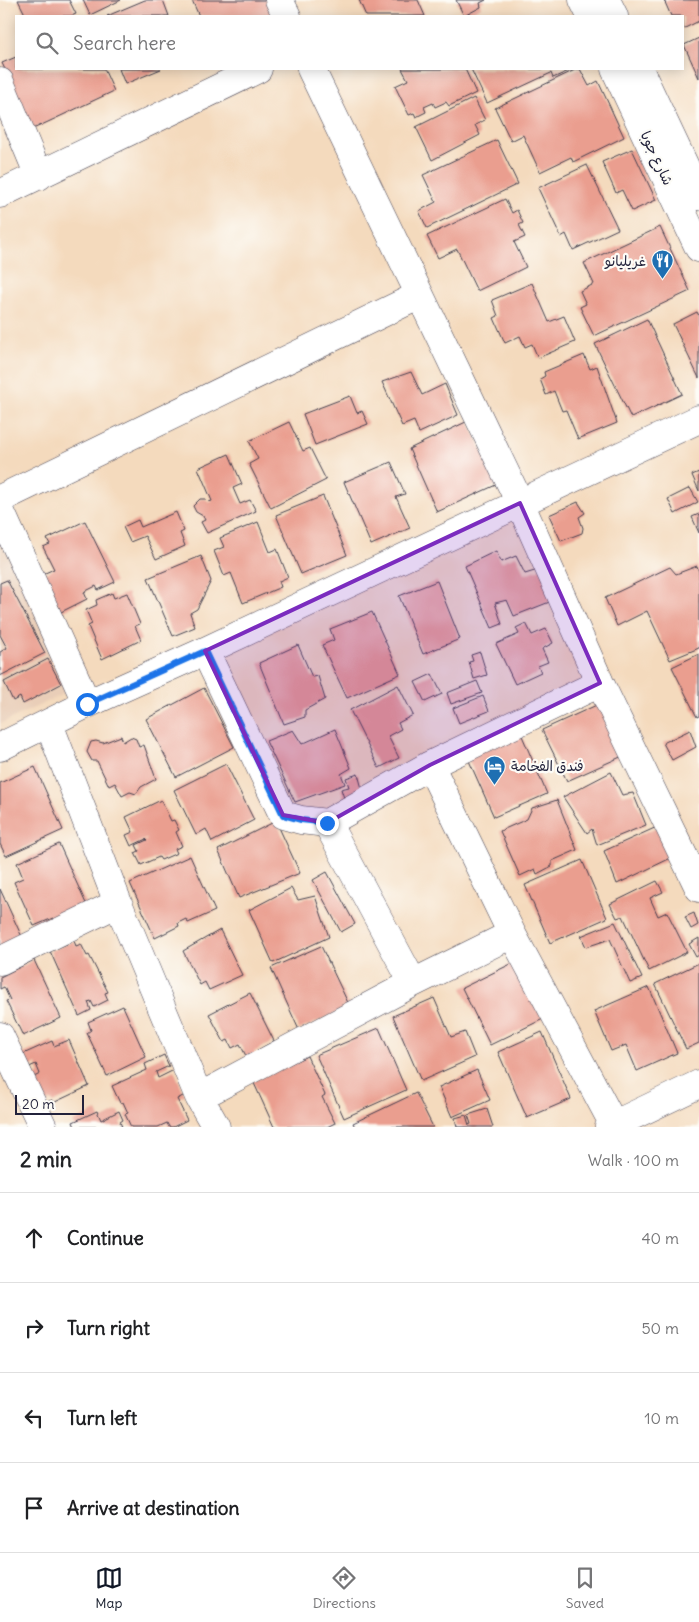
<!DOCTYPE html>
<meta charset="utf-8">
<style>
:root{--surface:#fff;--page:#f6f6f6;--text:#202124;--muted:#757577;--line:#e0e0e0;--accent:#111827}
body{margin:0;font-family:Delius,"Playpen Sans Arabic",sans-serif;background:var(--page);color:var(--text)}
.scale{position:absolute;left:15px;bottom:12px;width:69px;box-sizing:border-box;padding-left:5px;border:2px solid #22223b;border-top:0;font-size:14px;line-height:18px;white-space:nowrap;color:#22223b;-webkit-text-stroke:4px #fdfcf7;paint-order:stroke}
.stop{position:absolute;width:15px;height:15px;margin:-11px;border:4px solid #1a73e8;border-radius:50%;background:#fff}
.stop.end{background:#1a73e8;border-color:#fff;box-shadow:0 1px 5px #0008}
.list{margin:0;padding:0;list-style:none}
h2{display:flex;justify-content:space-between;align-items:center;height:65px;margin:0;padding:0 20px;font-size:21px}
h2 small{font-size:16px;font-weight:400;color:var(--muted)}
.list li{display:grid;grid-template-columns:32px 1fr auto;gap:15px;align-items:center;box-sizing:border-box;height:90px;padding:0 20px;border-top:1px solid var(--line)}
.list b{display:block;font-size:19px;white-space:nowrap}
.list em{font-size:16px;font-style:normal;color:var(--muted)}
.icon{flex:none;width:28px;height:28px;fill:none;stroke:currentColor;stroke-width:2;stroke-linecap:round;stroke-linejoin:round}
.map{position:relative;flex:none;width:699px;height:1127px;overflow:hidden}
.search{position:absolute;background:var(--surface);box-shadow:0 2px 12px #0003;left:15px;right:15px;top:15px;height:55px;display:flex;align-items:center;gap:12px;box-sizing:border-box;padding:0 18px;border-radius:0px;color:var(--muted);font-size:19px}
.sheet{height:425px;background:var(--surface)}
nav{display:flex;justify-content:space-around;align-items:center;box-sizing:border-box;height:70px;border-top:1px solid var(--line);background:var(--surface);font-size:14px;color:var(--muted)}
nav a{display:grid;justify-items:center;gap:2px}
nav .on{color:var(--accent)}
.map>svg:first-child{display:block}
</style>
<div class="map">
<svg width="699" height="1127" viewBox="0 0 699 1127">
<rect width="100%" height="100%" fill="#fdfcf7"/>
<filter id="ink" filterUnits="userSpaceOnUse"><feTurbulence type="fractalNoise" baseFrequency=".02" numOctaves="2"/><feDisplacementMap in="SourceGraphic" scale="10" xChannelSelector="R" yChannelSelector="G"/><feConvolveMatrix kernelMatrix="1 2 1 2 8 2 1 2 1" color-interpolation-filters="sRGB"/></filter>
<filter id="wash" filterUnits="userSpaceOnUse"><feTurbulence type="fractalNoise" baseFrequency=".0096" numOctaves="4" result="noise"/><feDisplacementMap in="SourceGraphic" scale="20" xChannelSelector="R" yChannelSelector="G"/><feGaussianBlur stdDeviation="1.12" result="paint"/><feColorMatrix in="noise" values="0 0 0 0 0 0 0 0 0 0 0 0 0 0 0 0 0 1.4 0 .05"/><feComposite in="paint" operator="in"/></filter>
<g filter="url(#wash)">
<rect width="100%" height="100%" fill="#f4dabd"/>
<path fill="#e9ceb8" d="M0,538L72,690L0,724Z"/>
<g id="blocks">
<path fill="#ea9e8f" d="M18,0H69L76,14L71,16H26Z
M83,0H121L90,15Z
M145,0H163L169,16H107Z
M192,0H278L284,16H199Z
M359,0H418L425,16H366Z
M456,0H486L480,3L481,7L464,16Z
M664,0H699V21L683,29V16H671Z
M699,38V78L684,45Z
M16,57V69H104L114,91L33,129L2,63Z
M119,69H161L125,84Z
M402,69H465L476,93L449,106L446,102L435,107L433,103L424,107L426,112L416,117L414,113L409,115L395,86L408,80Z
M471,69H573L553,78L551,73L487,103Z
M577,69H580L589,86L598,81L624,137L573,162L571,157L540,172L523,135L511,141L495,108Z
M474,98L485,120L475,125L480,135L432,160L416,127Z
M497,140L518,184L427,228L419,211L436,202L423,175Z
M632,149L656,200L632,211L622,190L616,193L602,162Z
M587,165L618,229L573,250L566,234L561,237L538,188Z
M505,199L512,213L517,210L523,223L519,225L525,237L514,242L526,267L477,291L457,249L438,258L427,236Z
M660,227L690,291L594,336L580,307L586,304L580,291L594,284L584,263Z
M532,283L549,322L564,316L575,342L538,358L532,344L525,347L520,336L505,343L494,318L498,316L492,300Z
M697,312L699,316V378L673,324Z
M647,319L682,394L631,418L595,344Z
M584,355L590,369L597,366L617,423L578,439L566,410L562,411L554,391L546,395L540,379L545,376L544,372Z
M411,372L422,395L445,384L458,415L419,433L414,421L402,426L382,382Z
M350,396L357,413L362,411L368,424L315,445L303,414Z
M468,421L498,484L437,512L409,449Z
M289,422L303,451L310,448L326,480L271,508L249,464L258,459L249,441Z
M229,454L242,484L233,488L240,504L250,500L256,511L207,533L201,522L205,520L203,516L196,512L193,506L200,499H206L209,502L212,501L198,468Z
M391,462L405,494L396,497L410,528L371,545L344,482Z
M699,472V491L692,475Z
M690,488L698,502L675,514L668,499Z
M323,496L347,555L301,574L276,515Z
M578,502L585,513L579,517L583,528L582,533L561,541L549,515Z
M176,512L184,531L180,533L185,546L156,559L145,536L130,542L123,527L138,520L141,527Z
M699,514V533L692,517Z
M85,521L115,582L98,590L96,586L84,592L87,599L61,612L43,574L54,569L43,547L50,544L47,539Z
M258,522L270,552L277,549L288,577L279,581L281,587L243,603L231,573L224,576L214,551L224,547L220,538Z
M496,551L501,562L516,556L525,574L541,569L552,601L514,616L507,600L495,603L502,624L492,628L465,566Z
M201,556L211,581L197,609L190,613L195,627L173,636L148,578Z
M697,566L699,572V648L670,660L647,611L617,626L605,598L670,567L676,574Z
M7,580L45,653L0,676V652L7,648L0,635V583Z
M437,581L460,639L423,654L399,596Z
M112,593L114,598L127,593L140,624L135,626L141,640L102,659L88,626L92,624L86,610L97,605L96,600Z
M372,612L400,674L347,698L322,645L334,640L330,629Z
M526,623L532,635L546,629L553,643L542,649L548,662L538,666L541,672L515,684L496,644L519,634L516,628Z
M298,645L312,677L318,676L325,699L305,710V717L284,724L259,663Z
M480,652L487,675L474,679L469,662L473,661L471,655Z
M699,654V716L697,717L672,667Z
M48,659L61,684L23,704L20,697L13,701L4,682Z
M432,674L442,694L425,702L415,682Z
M477,681L482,693L451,704L447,693Z
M398,685L413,715L398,723L401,729L388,736L399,758L379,768L350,710Z
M204,688L234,747L176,777L146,719Z
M483,696L489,711L459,723L453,708Z
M601,703L625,755L567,781L542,730Z
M335,729L351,768L341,774L345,784L295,802L266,741L293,730L302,744Z
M690,730L696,747L672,760L663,743Z
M520,731L547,794L494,817L466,754Z
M121,736L123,742L131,737L136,739L139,747L144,745L156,779L141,787L136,794L130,792L122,796L115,783L109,786L97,761H92L87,752L91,742L96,741L103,743Z
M226,764L254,820L212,842L206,829L196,835L174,790Z
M35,767L63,830L6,856L0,844V783Z
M611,772L622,795L633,793L646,825L597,845L592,829L587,833L563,797Z
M358,774L364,796L345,801L341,789L349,787L346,778Z
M161,800L171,821L174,820L179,830L176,832L182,846L175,849L177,853L161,860L159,857L141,865L135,853L139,851L136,845L147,840L146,839L131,846L126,835L133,832L126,817Z
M557,800L577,850L552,861V866L537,874L535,869L520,876L500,831L527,819L532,808Z
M276,821L300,873L239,898L218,850Z
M659,826L673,857L617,884L604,851Z
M59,844L88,908L55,923L53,918L34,926L14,882L23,878L17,863Z
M190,856L215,911L188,923L186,919L178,923L179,926L155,938L130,883Z
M582,860L607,918L550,943L525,885Z
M327,872L355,924L341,932L313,880Z
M657,881L663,892L650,898L658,916L667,912L687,952L649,971L623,916L617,918L610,904Z
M291,888L298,900L315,896L329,937L273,963L249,910Z
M0,889L22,937L0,947Z
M694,913L698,925L691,929L685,917Z
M615,922L642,978L630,983L610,939L586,947L581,936Z
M220,930L242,975L209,990L205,982L200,985L183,951Z
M699,938V955L696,957L689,944Z
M74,941L76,946L81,944L87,956L89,955L108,992L105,993L108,1000L94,1007L91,1001L88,1002L91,1010L79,1016L50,951Z
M321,946L350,1007L299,1030L271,968Z
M34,960L61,1018L23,1036L6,1001L10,1000L4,987L0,989V977Z
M515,962L543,1019L490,1045L462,988Z
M699,963V1043L686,1049L655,984Z
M649,987L677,1053L637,1071L626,1045L611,1051L594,1011Z
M250,993L274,1041L254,1052L256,1057L248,1060L240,1044L232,1048L228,1040L224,1042L209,1014Z
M434,998L451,1037L465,1032L475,1057L421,1081L393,1016Z
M123,1006L146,1057L107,1076L87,1033L91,1030L88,1022Z
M379,1028L406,1090L344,1118L316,1055Z
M542,1032L571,1099L527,1118L498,1052Z
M69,1040L89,1086L53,1103L52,1100L43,1103L32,1078L40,1074L36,1064L27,1068L21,1055L52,1041L54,1046Z
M164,1055L169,1066L156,1072L158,1078L174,1070L185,1095L177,1099L187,1120L173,1127H169L167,1123L158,1127H131L125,1114L128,1113L123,1102L120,1103L112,1086L147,1070L145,1064Z
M307,1056L325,1095L322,1097L335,1123L327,1127H274L253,1081Z
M477,1070L490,1100L452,1117L439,1087Z
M416,1093L433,1127H355L353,1123Z
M487,1109L493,1127H457L455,1118L466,1115L469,1125L471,1124L468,1115Z
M97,1111L101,1120L119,1111L123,1120L120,1122L122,1127H75L73,1122Z"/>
</g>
</g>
<g filter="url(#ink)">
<use href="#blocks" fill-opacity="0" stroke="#423e4e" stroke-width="1"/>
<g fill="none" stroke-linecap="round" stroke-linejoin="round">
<defs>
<path id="minor" d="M279,0L287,16
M583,0L591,16
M606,0L614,16
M311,69L520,503L600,683L699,888
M615,69L699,248
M639,69L699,196
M0,82L39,176
M0,194L258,69
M0,499L420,295
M0,510L87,704
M205,651L283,815L301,820L327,823L430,765L600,683
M49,724L118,903L199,1097L216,1127
M0,747L87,704L205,651L699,419
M430,765L512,934L615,1127
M327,823L413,983
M0,961L118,903
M0,1036L43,1127
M199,1097L413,983L512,934
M609,1127L699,1084"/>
</defs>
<use href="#minor" stroke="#423e4e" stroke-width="29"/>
<use href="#minor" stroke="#fff" stroke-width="28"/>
</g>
</g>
<g fill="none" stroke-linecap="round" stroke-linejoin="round" filter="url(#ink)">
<path stroke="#1a73e8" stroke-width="6" d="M87,704L205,651L283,815L301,820L327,823"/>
</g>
<path fill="#7b2cbf" fill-opacity="0.2" stroke="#7b2cbf" stroke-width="4" stroke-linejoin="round" d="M520,503L600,683L430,765L327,823L283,815L205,651Z"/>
<defs>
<symbol id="restaurant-pin" viewBox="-11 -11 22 30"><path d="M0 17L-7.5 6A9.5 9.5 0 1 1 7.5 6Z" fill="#1f6fb2" stroke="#fdfcf7"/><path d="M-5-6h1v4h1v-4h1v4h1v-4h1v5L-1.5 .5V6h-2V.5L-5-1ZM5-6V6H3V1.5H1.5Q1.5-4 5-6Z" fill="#fff"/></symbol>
<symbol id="hotel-pin" viewBox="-11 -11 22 30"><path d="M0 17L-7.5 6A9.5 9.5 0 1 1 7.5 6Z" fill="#1f6fb2" stroke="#fdfcf7"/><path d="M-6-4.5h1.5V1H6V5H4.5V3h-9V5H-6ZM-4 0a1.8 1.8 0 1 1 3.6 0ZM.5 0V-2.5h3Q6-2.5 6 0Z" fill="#fff"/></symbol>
</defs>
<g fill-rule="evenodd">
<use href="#restaurant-pin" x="650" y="248" width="25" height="34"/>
<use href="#hotel-pin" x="482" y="754" width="25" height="34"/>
</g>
<g text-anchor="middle" stroke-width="4.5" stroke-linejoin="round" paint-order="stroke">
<g font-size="14" fill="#22223b" stroke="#fdfcf7">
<text transform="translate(657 158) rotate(65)" y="5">شارع جوبا</text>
</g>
<g font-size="14" fill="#22223b" stroke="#fdfcf7" text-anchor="end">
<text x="646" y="266">غريليانو</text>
<text x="511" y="771" text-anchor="start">فندق الفخامة</text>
</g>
</g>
</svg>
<div class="scale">20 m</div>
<div class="stop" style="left:87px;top:704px"></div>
<div class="stop end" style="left:327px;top:823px"></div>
<div class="search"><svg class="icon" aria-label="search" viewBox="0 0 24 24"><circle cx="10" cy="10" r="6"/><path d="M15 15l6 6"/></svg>Search here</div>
</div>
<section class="sheet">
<h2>2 min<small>Walk · 100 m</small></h2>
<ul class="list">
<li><svg class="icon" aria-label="ahead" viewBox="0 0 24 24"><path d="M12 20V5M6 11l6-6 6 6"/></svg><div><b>Continue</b></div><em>40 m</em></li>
<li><svg class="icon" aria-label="right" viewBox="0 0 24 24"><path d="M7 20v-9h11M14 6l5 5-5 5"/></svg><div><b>Turn right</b></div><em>50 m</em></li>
<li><svg class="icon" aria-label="left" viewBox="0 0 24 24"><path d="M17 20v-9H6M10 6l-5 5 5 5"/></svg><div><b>Turn left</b></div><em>10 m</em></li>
<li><svg class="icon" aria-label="arrive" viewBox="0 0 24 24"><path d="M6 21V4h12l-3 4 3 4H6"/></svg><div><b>Arrive at destination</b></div></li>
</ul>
</section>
<nav>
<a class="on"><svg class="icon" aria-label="map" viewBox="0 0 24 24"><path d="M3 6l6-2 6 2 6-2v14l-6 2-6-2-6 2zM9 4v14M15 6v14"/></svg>Map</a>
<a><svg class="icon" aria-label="directions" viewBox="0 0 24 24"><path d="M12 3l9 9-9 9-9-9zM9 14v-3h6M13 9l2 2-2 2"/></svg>Directions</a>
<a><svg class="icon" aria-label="saved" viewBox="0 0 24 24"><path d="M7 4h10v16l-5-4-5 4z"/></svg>Saved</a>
</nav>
